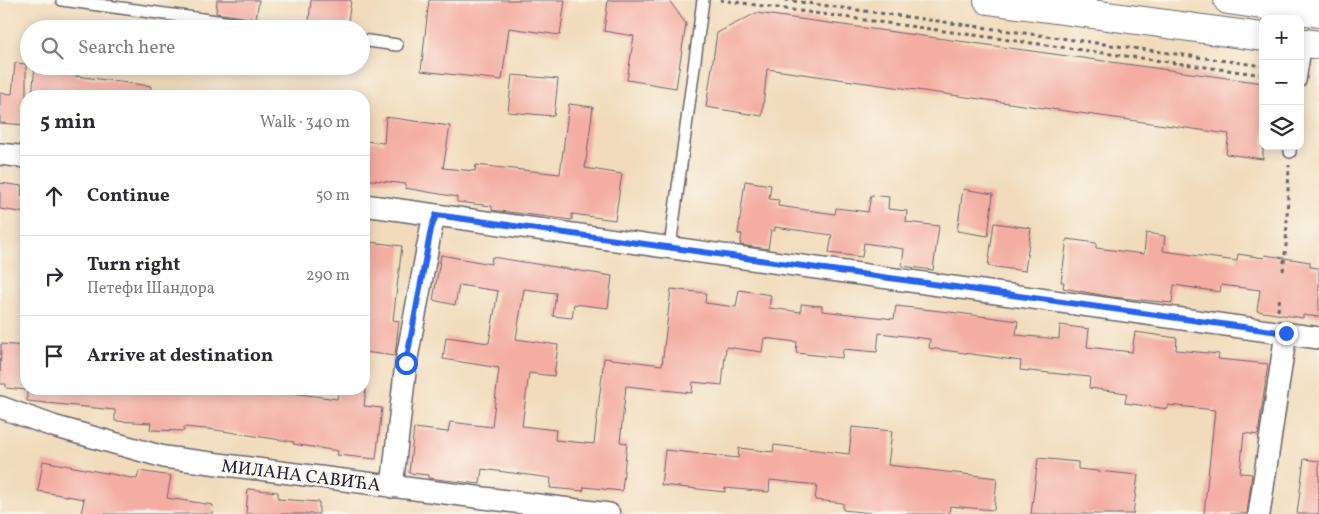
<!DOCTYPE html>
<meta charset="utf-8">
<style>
:root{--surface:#fff;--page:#f7f7f7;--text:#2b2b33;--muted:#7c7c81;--line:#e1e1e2}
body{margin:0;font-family:Vollkorn,serif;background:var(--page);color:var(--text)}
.controls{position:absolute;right:15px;top:15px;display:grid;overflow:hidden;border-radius:10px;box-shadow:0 2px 12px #0003}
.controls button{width:45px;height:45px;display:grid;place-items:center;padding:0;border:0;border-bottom:1px solid var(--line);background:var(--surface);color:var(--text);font:25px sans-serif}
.stop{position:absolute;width:15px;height:15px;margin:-11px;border:4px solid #2563eb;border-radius:50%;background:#fff}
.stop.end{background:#2563eb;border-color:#fff;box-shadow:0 1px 5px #0008}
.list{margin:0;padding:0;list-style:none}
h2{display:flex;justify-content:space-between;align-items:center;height:65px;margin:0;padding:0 20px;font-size:21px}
h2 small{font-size:16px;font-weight:400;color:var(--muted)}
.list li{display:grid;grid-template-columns:32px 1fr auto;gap:15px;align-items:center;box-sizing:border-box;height:80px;padding:0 20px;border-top:1px solid var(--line)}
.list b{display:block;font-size:19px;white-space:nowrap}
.list p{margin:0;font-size:16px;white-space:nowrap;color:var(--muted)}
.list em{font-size:16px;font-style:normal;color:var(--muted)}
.icon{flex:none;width:28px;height:28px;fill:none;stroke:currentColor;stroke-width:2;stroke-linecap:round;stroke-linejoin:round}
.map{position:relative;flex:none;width:1319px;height:514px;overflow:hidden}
.search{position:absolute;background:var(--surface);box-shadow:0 2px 12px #0003;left:20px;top:20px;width:350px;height:55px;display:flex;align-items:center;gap:12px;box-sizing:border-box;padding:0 18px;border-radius:28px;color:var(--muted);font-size:19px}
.panel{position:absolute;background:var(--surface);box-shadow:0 2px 12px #0003;left:20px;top:90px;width:350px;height:305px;border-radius:20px}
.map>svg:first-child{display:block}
</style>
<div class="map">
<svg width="1319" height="514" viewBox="0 0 1319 514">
<rect width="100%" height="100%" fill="#fbf7ec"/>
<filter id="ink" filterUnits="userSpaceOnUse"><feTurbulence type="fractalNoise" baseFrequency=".02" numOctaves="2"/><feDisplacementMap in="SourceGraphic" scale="10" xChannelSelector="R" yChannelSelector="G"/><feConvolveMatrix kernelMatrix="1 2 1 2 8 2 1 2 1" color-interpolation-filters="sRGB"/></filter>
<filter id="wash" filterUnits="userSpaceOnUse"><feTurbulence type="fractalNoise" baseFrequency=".0096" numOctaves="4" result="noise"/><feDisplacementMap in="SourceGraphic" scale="20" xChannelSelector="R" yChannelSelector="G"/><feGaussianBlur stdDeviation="1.12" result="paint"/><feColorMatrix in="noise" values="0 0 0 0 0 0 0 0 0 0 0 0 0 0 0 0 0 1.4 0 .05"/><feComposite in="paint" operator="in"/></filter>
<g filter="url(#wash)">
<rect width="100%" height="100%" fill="#f1dbbc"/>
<g id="blocks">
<path fill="#f4ada3" d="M217,0H259L256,19L216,13Z
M311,0H351L347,29H308Z
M429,0H565L560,35L509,28L502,80L421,71Z
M608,0H669L686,24L676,88L627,80L634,36L604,31Z
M756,13L1263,83V159L1226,154L1229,134L767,69L762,116L706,107L717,33Z
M15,63L26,64V125L0,123V93L12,94Z
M35,66H77L76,76L151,86L150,96H32Z
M512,75L558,79L554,116L508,112Z
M569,104L593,107L585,168L622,174L615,220L572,214V220L492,210V206L457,202V197L405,188L406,184L364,179V141L384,143L386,117L450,126L443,168L475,171L476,165L560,174Z
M745,181L771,185L769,199L779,200L778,206L835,214L836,208L868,212L871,195L889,197L888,209L907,211L906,222L939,226L933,270L902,266L904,249L864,243L862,257L829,253L832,235L775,227V231L771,230L768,249L740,245L742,234H738Z
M0,183L22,186L21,196H26V213L0,209Z
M963,189L993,194L988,236L957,231Z
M994,223L1031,228L1025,271L988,266Z
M1146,233L1165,236L1163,251L1237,261L1238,254L1264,258L1265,255L1310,262V267L1319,268V317L1303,315V318L1257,311L1260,290L1221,285L1220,292L1174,285L1172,303L1112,297L1063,288L1064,282H1061L1067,239L1096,243V248L1144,254Z
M370,242L402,246L393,320L399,321L395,356L364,352V292Z
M441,255L491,264L492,257L612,276L608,308L574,304L572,318L553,316L556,293L524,289L516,339L558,345L554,376L529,373L522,426L556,430L555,440L594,444L604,358L662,365L671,289L706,293L705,303L736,307L739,290L771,295L769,308L801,312V304L822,306V311L894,319L896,306L958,313L1018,321L1016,335L1059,339L1060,325L1089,329L1087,347L1132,352L1135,332L1177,338L1176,350L1219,354L1218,359L1268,364L1258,435L1244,433L1240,473L1252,474L1247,514H1204L1215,410L1168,405V409L1125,403L1127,393L1089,388L1090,377L1020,370L1021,361L929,348L930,339L879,333L877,352L843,349L842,358L796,353L797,342L764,338L762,352L726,347L722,385L693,382L692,393L626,386L620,442L627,443L622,491L584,487L583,491L550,488L551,478L482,469L480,484L428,478V475L409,473L414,428L448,432L450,422L492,427L499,368L443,359L446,337L489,343L498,291L459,285L455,305L433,300Z
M1,344L26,346V390L6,388V384H0Z
M27,389H152L196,392V389H262L337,399L339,389H366L364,406L382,408L376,459L337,455L338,451L293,444L294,442L216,430L184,427V431L150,430L151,423L115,421V410L27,401Z
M852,427L892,431L888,465L997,478L994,510L950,506L949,514H880L843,510V503L815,500L817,485L770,480L769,492L725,488V492L661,485L665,450L738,458L739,448L773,452L774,445L849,454Z
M1038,458L1078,462V469L1138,475L1133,514H1031Z
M1304,459L1319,461V514H1297Z
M43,461L137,479L139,471L171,476L167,498L213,505L212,514H81L84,499L38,491Z
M248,489L278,492V499L319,502V514H246Z"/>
</g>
</g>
<g filter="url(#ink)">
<use href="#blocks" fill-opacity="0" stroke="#6a6368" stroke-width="1"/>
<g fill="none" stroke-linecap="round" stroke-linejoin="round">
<defs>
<path id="lane" d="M62,0L276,29
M361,40L397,45
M1300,81L1306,43
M1290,152V146
M670,247L703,0"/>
<path id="street" d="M0,154L26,157
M364,205L1319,338
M0,407L53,426L164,457L609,514
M392,487L406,363L431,229L436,215
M1259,514L1286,333"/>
<path id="secondary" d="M988,0L1263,37
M1228,0L1319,13
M1300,42L1319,45"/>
</defs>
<use href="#lane" stroke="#6a6368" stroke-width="14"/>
<use href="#street" stroke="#6a6368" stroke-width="24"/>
<use href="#secondary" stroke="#6a6368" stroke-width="30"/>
<path stroke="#6a6368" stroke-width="3" stroke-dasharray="4 4" stroke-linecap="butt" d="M720,0L1263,75
M785,0L1263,66
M1283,271L1286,246L1289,165
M1278,311L1280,295"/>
<use href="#lane" stroke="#fff" stroke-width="11"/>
<use href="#street" stroke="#fff" stroke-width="21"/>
<use href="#secondary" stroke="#fff" stroke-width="28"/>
</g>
</g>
<g fill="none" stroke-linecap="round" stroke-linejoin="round" filter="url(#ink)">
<path stroke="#2563eb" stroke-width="6" d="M406,363L431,229L436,215L1286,333"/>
</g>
<g text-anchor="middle" stroke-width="5" stroke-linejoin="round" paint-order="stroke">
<g font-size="18" fill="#22223b" stroke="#fbf7ec">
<text transform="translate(301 475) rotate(7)" y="6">МИЛАНА САВИЋА</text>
</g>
</g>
</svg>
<div class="controls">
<button>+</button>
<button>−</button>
<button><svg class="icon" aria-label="layers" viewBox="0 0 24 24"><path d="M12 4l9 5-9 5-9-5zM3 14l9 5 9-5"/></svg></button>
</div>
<div class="stop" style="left:406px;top:363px"></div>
<div class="stop end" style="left:1286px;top:333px"></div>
<div class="search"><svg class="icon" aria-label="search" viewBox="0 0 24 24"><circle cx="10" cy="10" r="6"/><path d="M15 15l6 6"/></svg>Search here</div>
<section class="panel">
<h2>5 min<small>Walk · 340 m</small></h2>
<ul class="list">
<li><svg class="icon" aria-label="ahead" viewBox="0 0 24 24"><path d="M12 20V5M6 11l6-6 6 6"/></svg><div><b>Continue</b></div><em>50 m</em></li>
<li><svg class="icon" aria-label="right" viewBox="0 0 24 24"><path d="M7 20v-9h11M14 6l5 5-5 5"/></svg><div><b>Turn right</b><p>Петефи Шандора</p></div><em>290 m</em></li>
<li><svg class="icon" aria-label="arrive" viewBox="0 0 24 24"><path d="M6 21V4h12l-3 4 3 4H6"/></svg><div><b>Arrive at destination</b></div></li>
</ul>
</section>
</div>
